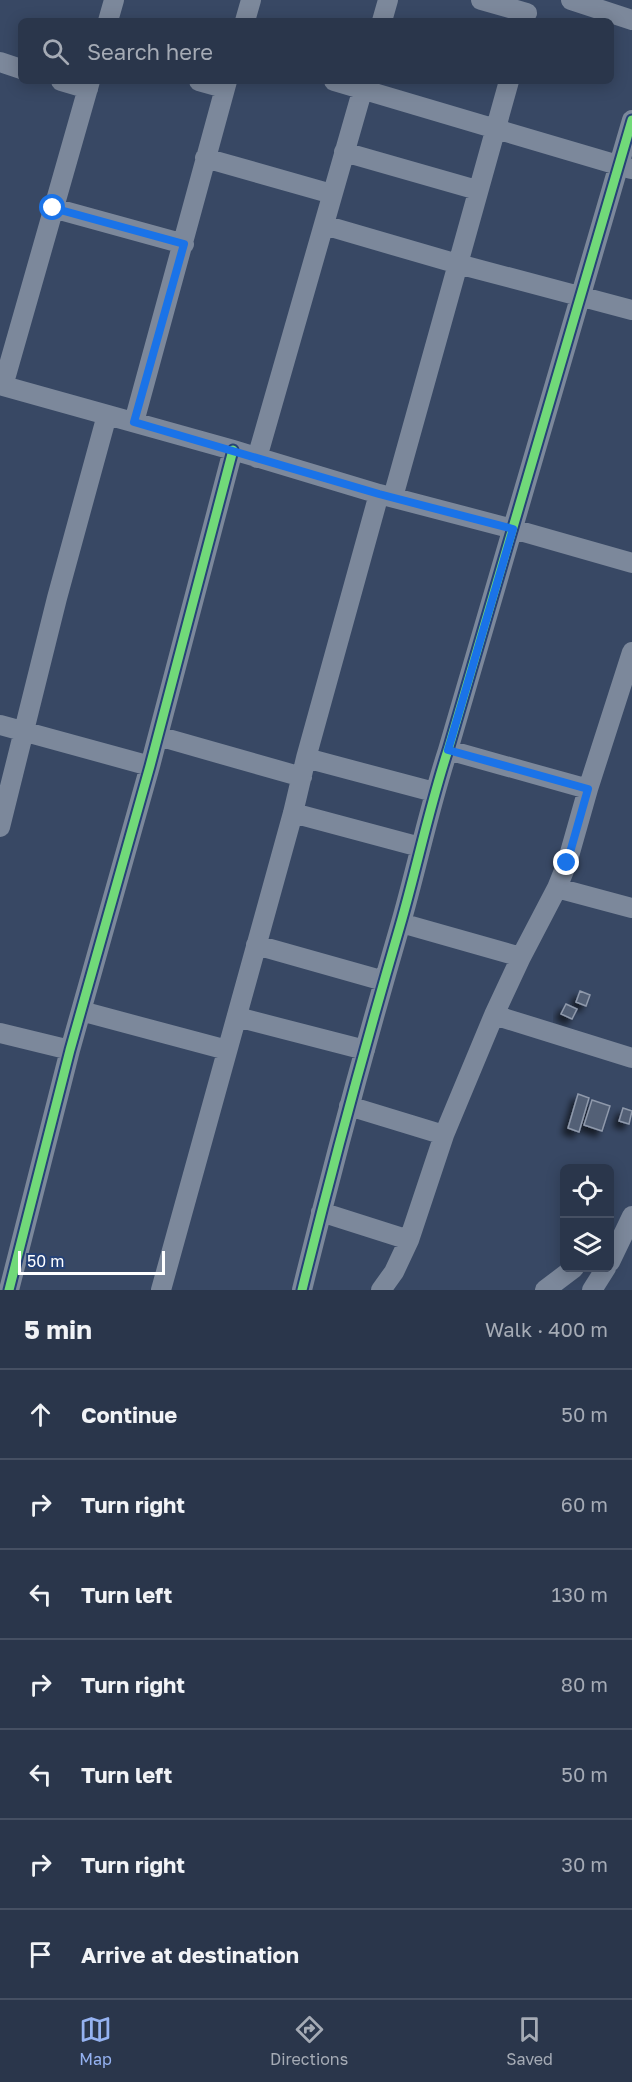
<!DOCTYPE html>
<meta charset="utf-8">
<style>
:root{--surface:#2a364b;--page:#323e52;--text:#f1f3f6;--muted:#a5abb5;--line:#465063;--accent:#95b2f1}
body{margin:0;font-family:"Golos Text",sans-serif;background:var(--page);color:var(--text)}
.controls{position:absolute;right:18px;bottom:18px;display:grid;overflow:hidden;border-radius:9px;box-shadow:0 3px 15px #0003}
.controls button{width:54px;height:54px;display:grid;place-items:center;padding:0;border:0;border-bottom:2px solid var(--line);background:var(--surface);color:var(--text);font:30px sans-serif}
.scale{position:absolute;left:18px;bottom:15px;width:147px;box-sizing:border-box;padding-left:6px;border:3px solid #fff;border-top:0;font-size:16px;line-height:21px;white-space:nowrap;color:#fff;-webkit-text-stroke:4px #264276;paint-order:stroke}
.stop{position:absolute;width:18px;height:18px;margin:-14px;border:4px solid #1a73e8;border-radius:50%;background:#fff}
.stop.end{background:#1a73e8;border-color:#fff;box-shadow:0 2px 6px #0008}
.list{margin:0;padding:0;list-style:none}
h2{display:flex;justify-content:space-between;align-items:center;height:78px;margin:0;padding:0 24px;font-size:26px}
h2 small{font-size:20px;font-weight:400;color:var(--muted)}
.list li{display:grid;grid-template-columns:39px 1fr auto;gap:18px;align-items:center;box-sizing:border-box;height:90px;padding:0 24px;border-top:2px solid var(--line)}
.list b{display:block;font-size:22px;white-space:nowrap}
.list em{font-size:20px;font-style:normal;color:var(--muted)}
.icon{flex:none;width:33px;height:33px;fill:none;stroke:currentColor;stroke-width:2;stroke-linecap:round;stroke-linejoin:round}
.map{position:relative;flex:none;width:632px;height:1290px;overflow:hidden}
.search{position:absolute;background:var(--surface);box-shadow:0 3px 15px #0003;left:18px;right:18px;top:18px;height:66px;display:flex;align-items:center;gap:15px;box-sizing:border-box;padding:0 21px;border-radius:9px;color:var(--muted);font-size:22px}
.sheet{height:708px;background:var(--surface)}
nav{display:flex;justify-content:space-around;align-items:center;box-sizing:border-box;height:84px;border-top:2px solid var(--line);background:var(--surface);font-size:16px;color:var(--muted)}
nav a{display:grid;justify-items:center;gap:3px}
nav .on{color:var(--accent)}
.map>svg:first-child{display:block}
</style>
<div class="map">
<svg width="632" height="1290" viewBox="0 0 632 1290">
<defs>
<filter id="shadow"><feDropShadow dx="-5.5" dy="5.5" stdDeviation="3" flood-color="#0009"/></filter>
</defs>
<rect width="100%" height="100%" fill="#384864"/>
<path fill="#526076" stroke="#8f99ab" stroke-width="1.5" filter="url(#shadow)" d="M580,991L590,995L586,1006L576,1002Z
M566,1004L577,1009L572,1019L561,1014Z
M578,1094L589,1098L579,1132L568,1128Z
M592,1100L610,1106L602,1131L584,1125Z
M623,1108L632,1111L629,1124L619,1121Z"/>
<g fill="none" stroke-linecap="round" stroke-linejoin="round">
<path stroke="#7c889b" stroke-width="20" d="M481,0L527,13
M571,0L632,20
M108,21L114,0
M245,21L251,0
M382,21L388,0
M0,62L21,69
M61,81L88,89
M199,81L224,88
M334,81L631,169
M344,152L477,190
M205,158L332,194
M53,208L184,244
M324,225L458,264L632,310
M0,385L233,450L379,494L513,529L632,563
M3,386L90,81
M134,422L227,81
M257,458L365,81
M393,497L509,81
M0,725L150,766
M158,736L302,777
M448,750L588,789
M306,758L434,792
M293,813L420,847
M0,827L57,598L107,415
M557,888L632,908
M401,923L521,957
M256,945L384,981
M81,1011L227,1050
M494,1015L632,1058
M237,1017L365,1050
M0,1033L70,1050
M349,1106L444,1135
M321,1212L409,1240
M610,1262L632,1216
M9,1290L70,1050L150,766L233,450
M161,1290L293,813L306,758L379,494
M302,1290C332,1168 365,1046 400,926C417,867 429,808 448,750L632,120
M381,1290L394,1272L409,1240L444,1135L494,1015L521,957L557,888L567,863L588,789L632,652
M545,1290L574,1268
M592,1290L606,1268"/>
<defs>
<path id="cycleway" d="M9,1290L70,1050L150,766L233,450
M302,1290C332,1168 365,1046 400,926C417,867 429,808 448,750L632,120"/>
</defs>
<use href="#cycleway" stroke="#264276" stroke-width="13"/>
<use href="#cycleway" stroke="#71d979" stroke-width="9"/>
</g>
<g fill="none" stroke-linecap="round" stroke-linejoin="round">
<path stroke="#1a73e8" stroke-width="8" d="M53,208L184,244L134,422L379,494L513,529L448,750L588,789L567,863"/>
</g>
</svg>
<div class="controls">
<button><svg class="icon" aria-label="locate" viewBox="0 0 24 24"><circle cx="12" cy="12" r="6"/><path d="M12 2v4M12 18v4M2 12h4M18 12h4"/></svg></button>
<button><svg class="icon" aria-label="layers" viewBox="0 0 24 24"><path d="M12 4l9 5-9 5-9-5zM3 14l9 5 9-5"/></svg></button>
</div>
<div class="scale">50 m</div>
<div class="stop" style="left:53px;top:208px"></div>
<div class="stop end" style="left:567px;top:863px"></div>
<div class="search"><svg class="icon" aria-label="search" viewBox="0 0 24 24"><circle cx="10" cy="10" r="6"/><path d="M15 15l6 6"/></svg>Search here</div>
</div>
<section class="sheet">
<h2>5 min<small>Walk · 400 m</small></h2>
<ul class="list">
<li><svg class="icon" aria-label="ahead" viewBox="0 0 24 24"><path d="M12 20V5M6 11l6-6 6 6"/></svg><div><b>Continue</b></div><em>50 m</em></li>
<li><svg class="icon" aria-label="right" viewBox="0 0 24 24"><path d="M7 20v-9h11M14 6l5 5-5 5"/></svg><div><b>Turn right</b></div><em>60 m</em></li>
<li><svg class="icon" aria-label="left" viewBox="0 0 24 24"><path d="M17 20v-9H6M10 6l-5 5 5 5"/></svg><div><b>Turn left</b></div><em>130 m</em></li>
<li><svg class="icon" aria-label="right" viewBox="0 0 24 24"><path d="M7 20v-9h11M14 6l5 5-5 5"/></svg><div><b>Turn right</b></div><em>80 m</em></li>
<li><svg class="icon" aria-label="left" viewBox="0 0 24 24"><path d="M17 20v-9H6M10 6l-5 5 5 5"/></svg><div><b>Turn left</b></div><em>50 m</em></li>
<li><svg class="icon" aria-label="right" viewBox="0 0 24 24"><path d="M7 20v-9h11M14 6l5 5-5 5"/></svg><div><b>Turn right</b></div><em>30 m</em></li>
<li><svg class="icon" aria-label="arrive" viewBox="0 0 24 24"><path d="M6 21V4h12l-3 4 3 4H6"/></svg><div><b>Arrive at destination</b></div></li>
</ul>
</section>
<nav>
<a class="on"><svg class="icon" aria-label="map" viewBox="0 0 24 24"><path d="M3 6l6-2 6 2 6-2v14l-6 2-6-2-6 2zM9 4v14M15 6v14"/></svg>Map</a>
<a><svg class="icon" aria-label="directions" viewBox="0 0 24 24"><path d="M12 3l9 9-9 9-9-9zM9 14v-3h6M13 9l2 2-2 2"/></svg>Directions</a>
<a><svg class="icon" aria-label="saved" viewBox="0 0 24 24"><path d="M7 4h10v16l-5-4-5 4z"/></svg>Saved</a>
</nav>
